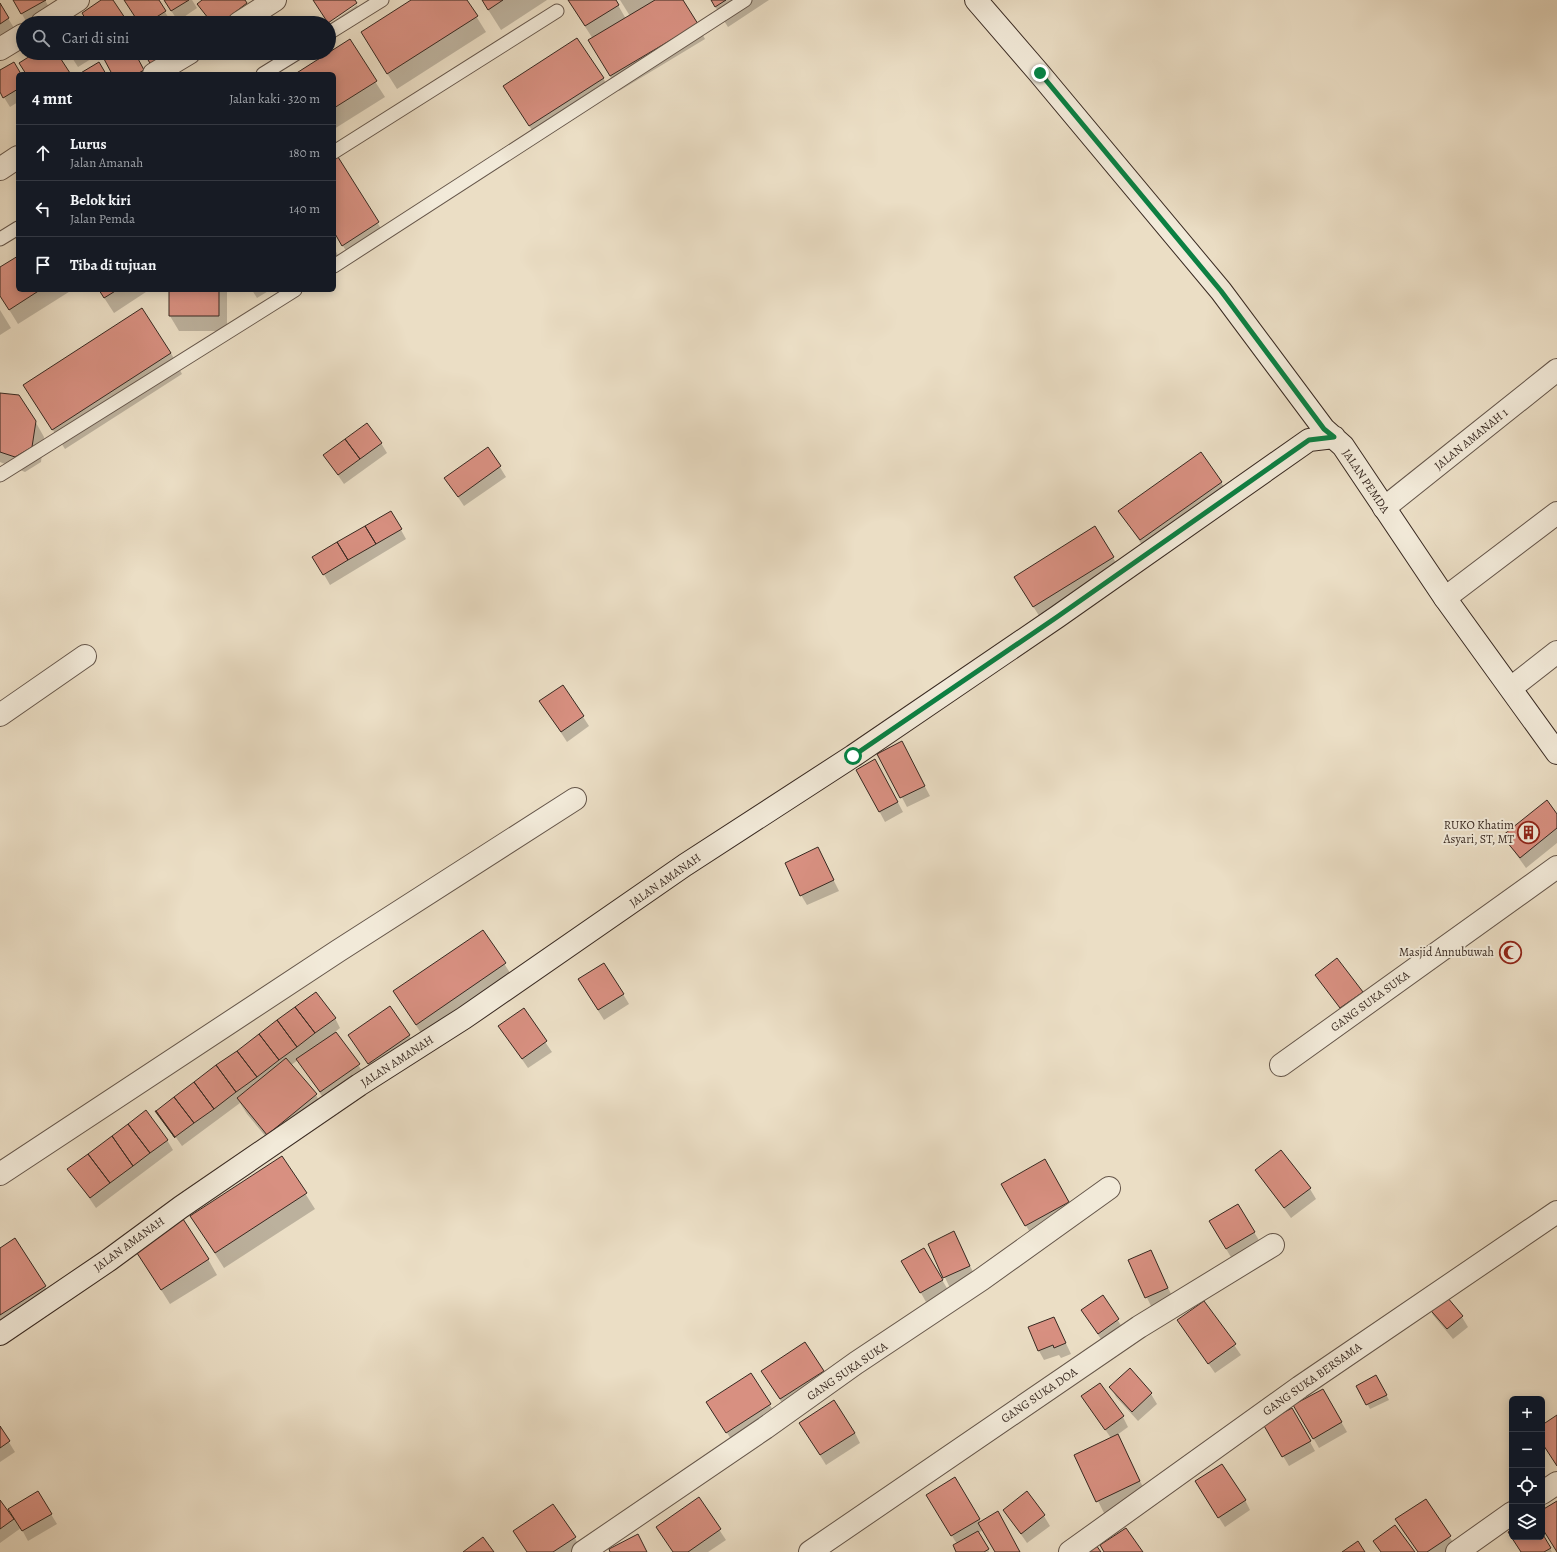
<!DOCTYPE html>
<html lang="id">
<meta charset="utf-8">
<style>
:root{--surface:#171b24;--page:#20242c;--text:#f1f3f6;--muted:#9ea1a6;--line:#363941}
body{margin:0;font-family:Alegreya,serif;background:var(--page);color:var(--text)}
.controls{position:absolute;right:12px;bottom:12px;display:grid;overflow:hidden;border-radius:6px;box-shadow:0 2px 10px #0003}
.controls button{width:36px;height:36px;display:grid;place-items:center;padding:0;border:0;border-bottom:1px solid var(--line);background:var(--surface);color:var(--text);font:20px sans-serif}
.stop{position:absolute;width:12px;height:12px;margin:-9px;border:3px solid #0b8043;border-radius:50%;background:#fff}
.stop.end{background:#0b8043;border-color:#fff;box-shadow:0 1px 4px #0008}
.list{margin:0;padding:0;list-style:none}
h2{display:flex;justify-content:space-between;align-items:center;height:52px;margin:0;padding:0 16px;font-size:17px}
h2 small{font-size:13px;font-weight:400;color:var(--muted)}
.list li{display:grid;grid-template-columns:26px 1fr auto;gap:12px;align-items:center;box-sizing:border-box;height:56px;padding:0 16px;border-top:1px solid var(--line)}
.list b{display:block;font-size:15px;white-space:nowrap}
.list p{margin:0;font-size:13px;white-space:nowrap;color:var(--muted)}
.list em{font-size:13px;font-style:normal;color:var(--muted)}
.icon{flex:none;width:22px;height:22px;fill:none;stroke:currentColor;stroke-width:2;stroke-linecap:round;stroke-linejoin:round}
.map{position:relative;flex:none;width:1557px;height:1552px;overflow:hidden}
.search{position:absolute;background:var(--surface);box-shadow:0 2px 10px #0003;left:16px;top:16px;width:320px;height:44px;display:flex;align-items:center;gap:10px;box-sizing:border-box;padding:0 14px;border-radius:22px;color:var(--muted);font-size:15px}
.panel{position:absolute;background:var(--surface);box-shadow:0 2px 10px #0003;left:16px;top:72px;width:320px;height:220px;border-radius:6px}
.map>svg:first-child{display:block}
</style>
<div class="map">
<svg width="1557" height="1552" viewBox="0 0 1557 1552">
<rect width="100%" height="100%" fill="#ebdec5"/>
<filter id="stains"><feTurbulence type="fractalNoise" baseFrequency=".005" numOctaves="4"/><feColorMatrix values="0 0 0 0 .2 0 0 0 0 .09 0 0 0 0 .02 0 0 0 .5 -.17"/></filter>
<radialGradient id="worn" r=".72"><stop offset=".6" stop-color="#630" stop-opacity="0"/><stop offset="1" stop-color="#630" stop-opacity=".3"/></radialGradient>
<path fill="#0003" d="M14,0H45L51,11L27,23Z
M125,0H158L171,22L139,23Z
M164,0H192L197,8L178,21Z
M243,0L252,13L239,23H211L198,4Z
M413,0H466L486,32L397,89L371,48Z
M482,0H547L501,30Z
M568,0H615L626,19L630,16L620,0H683L705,39L619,91L598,56L593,39Z
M711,0H769L728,27Z
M0,5L14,28L0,37Z
M357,5L362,14L335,33L329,24Z
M349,41L385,97L334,129V74H297Z
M37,53H56L70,74H26L20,64Z
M69,53H99V54L78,67Z
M117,53H134L146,74H113Z
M0,71L20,74H18V102L10,107L0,91Z
M603,78L612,93L539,141L513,101Z
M337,158L387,238L352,260L334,232V161Z
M334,248L341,261L334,265Z
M18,257V290H72L18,324L0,295V268Z
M99,290H149L114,313Z
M170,290H227V331H179L170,316Z
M252,290H270L257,298Z
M0,310L11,328L0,335Z
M171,353L182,374L65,449L24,385Z
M0,394L35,421L44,437L41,462L25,472L0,462Z
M381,443L387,453L344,484L324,455Z
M488,448L506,477L464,506L445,478Z
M1221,482L1230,497L1149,555L1119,511Z
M391,512L406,539L330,585L314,557Z
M1095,527L1122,573L1043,622L1024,592Z
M563,686L589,726L567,742L541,702Z
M907,753L930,796L907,807L879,754Z
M857,770L881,771L903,812L885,822Z
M1557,815V843L1526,868L1503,836Z
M818,849L839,891L807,905L801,895Z
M483,931L514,979L425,1039L394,992Z
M1316,975L1362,992L1368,1002L1347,1018Z
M585,990L623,994L629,1004L604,1020Z
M523,1010L552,1052L528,1068L499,1026Z
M335,1018L340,1028L335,1032L365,1075L326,1102L298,1060L291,1065L316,1095L324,1110L276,1149L247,1114L240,1103L182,1146L157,1111Z
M409,1035L415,1045L374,1073L349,1036Z
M167,1140L173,1150L96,1208L69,1169Z
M282,1157L315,1209L224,1268L191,1216Z
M1045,1161L1077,1218L1035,1241L1002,1184Z
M1256,1171L1310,1189L1316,1199L1291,1218Z
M1238,1205L1260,1242L1232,1259L1210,1221Z
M954,1233L975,1276L950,1288L929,1244Z
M0,1249L45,1287L57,1307L0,1343Z
M924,1249L948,1290L926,1302L903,1261Z
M136,1250L208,1259L217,1275L170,1304Z
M1150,1251L1173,1298L1152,1308L1129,1261Z
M1102,1296L1124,1330L1104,1344L1082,1310Z
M1204,1302L1241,1355L1215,1373L1178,1320Z
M1428,1305L1462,1317L1468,1327L1453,1339L1433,1315Z
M1054,1318L1071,1354L1061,1358L1059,1355L1044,1360L1039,1351Z
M823,1371L829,1381L786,1409L768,1381Z
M751,1375L776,1415L733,1442L713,1412Z
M1376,1376L1389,1400L1370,1409L1358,1386Z
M1111,1387L1151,1394L1157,1404L1138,1421L1116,1397Z
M1323,1390L1347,1432L1319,1448L1295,1406Z
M1082,1396L1123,1417L1128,1427L1117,1435L1148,1497L1106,1517L1075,1455L1111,1438Z
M1292,1409L1315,1451L1289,1466L1264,1424Z
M0,1428L15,1452L0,1462Z
M806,1433H855L860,1443L826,1465Z
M955,1479L981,1522L1020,1552H996L983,1530L978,1533L989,1552H957V1544L933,1505Z
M1202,1492L1245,1500L1250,1510L1225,1527Z
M38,1493L57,1524L28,1541L21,1528L0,1543V1502L13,1519L9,1510Z
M698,1498L726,1540L708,1552H673L657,1527Z
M1426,1500L1456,1547L1448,1552H1418L1402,1530Z
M1004,1510L1044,1516L1050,1526L1027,1543Z
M1542,1535L1552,1552H1521L1512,1537H1542Z
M575,1538L580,1548L574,1552H527Z"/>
<path fill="#d89081" stroke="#382921" d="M13,0H46L21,14Z
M101,0H113L127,21L125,23H88L82,13Z
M124,0H159L166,11L147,23H139Z
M164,0H189L171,11Z
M202,0H245L247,3L221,23H212L197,4Z
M313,0H355L357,3L328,23Z
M411,0H467L478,16L387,74L361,32Z
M482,0H503L488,10Z
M568,0H616L619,5L585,26Z
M655,0H683L698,24L610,76L588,40Z
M711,0H726L715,7Z
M0,3L9,18L0,24Z
M78,17L81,23H69Z
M577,38L604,78L529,126L503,86Z
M350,39L377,81L334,108V74H295Z
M35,53H57L70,73L26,74L19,63Z
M69,53H80L72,58Z
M115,53H135L144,70L137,74H112L104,59Z
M144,53H172L151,65Z
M14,62L21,74H18V89L3,98L0,92V70Z
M99,62L106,74H79Z
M338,157L379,222L342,246L334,232V159Z
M18,256V290H40L9,310L0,296V267Z
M99,290H117L104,298Z
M169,290H219V316H169Z
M142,308L171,353L52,430L23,385Z
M0,393L19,395L36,421L32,447L15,457L0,452Z
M367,423L382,443L360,459L345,439Z
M345,439L360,459L338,475L323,455Z
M488,447L501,466L458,497L444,478Z
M1201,452L1222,482L1140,540L1118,511Z
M391,511L402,529L376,544L365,526Z
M365,526L376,544L348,560L337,542Z
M1095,526L1114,557L1033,607L1014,577Z
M337,542L348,560L323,575L312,557Z
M563,685L584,716L561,732L539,701Z
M902,741L925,786L900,798L877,754Z
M875,759L898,802L879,812L856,770Z
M1547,800L1557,814V828L1520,858L1502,836Z
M818,847L834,880L800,896L785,863Z
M483,930L506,963L416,1025L393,991Z
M1337,958L1363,992L1340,1008L1315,975Z
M604,963L624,994L598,1010L578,979Z
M316,992L336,1018L315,1033L295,1007Z
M390,1006L410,1035L368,1064L348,1035Z
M295,1007L315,1033L297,1047L277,1020Z
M524,1008L547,1041L522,1059L498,1026Z
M277,1020L297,1047L279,1060L259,1034Z
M336,1032L360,1064L320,1092L296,1059Z
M259,1034L279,1060L257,1077L237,1051Z
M237,1051L257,1077L236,1092L216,1065Z
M286,1058L317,1094L267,1135L237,1098Z
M216,1065L236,1092L214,1109L194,1082Z
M194,1082L214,1109L194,1123L174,1097Z
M174,1097L194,1123L175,1137L156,1111Z
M146,1110L168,1140L150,1153L128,1124Z
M155,1111H156L175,1138Z
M128,1124L150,1153L133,1166L112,1136Z
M112,1136L133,1166L110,1183L88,1154Z
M1281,1150L1311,1188L1284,1208L1255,1170Z
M88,1154L110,1183L90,1198L67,1169Z
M282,1156L307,1193L215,1253L190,1216Z
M1045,1159L1069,1202L1025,1226L1001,1184Z
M1238,1204L1255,1232L1226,1249L1209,1221Z
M183,1219L209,1259L161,1290L135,1250Z
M954,1231L970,1266L943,1278L928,1244Z
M15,1238L46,1286L0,1315V1248Z
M924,1248L943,1280L920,1293L901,1261Z
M1151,1250L1168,1288L1145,1298L1128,1260Z
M1442,1291L1463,1316L1447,1329L1426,1305Z
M1103,1295L1119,1319L1098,1334L1081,1310Z
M1204,1301L1236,1344L1208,1364L1177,1320Z
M1054,1317L1066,1343L1054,1348L1053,1345L1038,1351L1028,1327Z
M805,1342L824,1371L780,1399L761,1371Z
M1130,1368L1152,1393L1132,1412L1109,1387Z
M751,1373L771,1404L726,1433L706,1402Z
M1376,1375L1387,1395L1366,1405L1356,1386Z
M1100,1383L1124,1416L1105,1430L1081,1396Z
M1323,1389L1342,1422L1313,1439L1293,1405Z
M834,1400L855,1433L820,1455L799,1423Z
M1292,1408L1311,1441L1282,1457L1263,1424Z
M1557,1415V1466L1542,1443V1425Z
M0,1426L10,1441L0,1448Z
M1118,1434L1140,1481L1096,1502L1074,1455Z
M1222,1464L1246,1500L1218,1518L1195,1481Z
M955,1477L980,1519L951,1536L926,1495Z
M38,1491L52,1514L22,1531L8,1509Z
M1027,1491L1045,1515L1021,1534L1003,1510Z
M699,1497L721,1529L688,1552H673L656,1527Z
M1426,1499L1451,1536L1427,1552H1418L1395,1519Z
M0,1500L14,1519L0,1529Z
M1557,1501V1552L1542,1528V1510Z
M553,1504L576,1537L553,1552H527L513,1531Z
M998,1511L1020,1552H995L978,1523Z
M1395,1525L1415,1552H1381L1373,1541Z
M1126,1528L1143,1552H1104L1100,1545Z
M1512,1530V1537H1542V1533L1551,1548L1544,1552H1521L1508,1532Z
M978,1531L989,1549L984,1552H956L953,1545Z
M638,1534L647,1552H610L609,1549Z
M483,1537L494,1552H463Z
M1358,1541L1365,1552H1342Z
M1096,1545L1101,1552H1083Z"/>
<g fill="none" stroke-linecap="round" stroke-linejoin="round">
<defs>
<path id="lane" d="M329,33L382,0
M263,74L297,53
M334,152L557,11
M0,239L18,228
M334,266L745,0
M0,475L295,290"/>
<path id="street" d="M42,23L78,0
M239,23L275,0
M0,49L23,35
M154,74L189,53
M0,169L18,157
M1384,508L1557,370
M1445,598L1557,513
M1511,688L1557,652
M0,715L85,656
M1281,1065L1557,867
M0,1174L338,951L575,799
M1542,1493L1557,1483
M583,1552L765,1428L856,1363L982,1279L1109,1188
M810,1552L1139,1327L1273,1245
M1070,1552L1300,1387L1557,1212
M1457,1552L1512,1513"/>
<path id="secondary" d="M976,0L1039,73L1221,291L1324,429L1343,446L1445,598L1557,753
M0,1334L109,1260L181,1207L359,1085L464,1018L685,865L853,756L1057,617L1309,440L1334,437"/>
</defs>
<use href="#lane" stroke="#65564a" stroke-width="15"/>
<use href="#street" stroke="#65564a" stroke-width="24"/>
<use href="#secondary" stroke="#382921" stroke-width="24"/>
<use href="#lane" stroke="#f2ead9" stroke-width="13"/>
<use href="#street" stroke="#f2ead9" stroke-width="22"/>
<use href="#secondary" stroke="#f2ead9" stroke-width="22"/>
</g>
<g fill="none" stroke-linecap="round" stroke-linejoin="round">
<path stroke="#0b8043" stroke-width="5" d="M853,756L1057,617L1309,440L1334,437L1324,429L1221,291L1040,73"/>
</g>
<defs>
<symbol id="building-ring" viewBox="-11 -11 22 22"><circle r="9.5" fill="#f2ead9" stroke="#8f2418" stroke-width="1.5"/><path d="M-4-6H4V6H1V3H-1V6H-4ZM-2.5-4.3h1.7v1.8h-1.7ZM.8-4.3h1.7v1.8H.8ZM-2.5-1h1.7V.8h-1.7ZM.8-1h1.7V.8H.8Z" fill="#8f2418"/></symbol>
<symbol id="mosque-ring" viewBox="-11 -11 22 22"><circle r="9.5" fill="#f2ead9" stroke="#8f2418" stroke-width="1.5"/><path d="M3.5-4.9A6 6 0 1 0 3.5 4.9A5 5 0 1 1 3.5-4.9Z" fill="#8f2418"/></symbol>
</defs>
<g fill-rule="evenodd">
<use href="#building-ring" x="1516" y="820" width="25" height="25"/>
<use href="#mosque-ring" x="1498" y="940" width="25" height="25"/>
</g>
<g text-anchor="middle" stroke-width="4" stroke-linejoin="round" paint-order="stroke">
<g font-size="12" fill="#382921" stroke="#f2ead9">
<text transform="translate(1471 439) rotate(-39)" y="4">JALAN AMANAH 1</text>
<text transform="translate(1366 481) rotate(56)" y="4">JALAN PEMDA</text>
<text transform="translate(665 880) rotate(-35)" y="4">JALAN AMANAH</text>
<text transform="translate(1370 1001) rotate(-36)" y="4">GANG SUKA SUKA</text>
<text transform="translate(397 1061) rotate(-33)" y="4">JALAN AMANAH</text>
<text transform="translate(129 1244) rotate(-36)" y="4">JALAN AMANAH</text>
<text transform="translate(847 1371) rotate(-34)" y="4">GANG SUKA SUKA</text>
<text transform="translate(1312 1379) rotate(-35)" y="4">GANG SUKA BERSAMA</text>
<text transform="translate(1039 1395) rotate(-34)" y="4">GANG SUKA DOA</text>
</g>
<g font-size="12" fill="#382921" stroke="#f2ead9" text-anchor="end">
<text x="1514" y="829">RUKO Khatim<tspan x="1514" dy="14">Asyari, ST, MT</tspan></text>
<text x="1494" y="956">Masjid Annubuwah</text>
</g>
</g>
<rect width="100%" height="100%" filter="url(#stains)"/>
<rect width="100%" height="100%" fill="url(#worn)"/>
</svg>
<div class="controls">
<button>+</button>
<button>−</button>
<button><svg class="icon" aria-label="locate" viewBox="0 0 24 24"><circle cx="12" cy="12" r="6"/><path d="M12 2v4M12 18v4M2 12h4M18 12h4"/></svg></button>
<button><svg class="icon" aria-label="layers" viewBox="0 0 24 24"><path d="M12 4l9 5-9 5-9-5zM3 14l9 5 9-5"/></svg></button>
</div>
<div class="stop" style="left:853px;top:756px"></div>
<div class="stop end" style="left:1040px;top:73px"></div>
<div class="search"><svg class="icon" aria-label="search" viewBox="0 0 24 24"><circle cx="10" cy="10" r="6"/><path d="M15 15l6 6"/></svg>Cari di sini</div>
<section class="panel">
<h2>4 mnt<small>Jalan kaki · 320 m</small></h2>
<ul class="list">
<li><svg class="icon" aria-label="ahead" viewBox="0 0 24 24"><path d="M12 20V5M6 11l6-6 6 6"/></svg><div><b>Lurus</b><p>Jalan Amanah</p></div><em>180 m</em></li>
<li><svg class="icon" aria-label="left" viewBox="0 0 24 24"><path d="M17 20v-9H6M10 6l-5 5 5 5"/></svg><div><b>Belok kiri</b><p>Jalan Pemda</p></div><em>140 m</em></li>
<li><svg class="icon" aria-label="arrive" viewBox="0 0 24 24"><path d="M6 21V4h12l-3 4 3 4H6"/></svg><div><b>Tiba di tujuan</b></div></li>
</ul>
</section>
</div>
